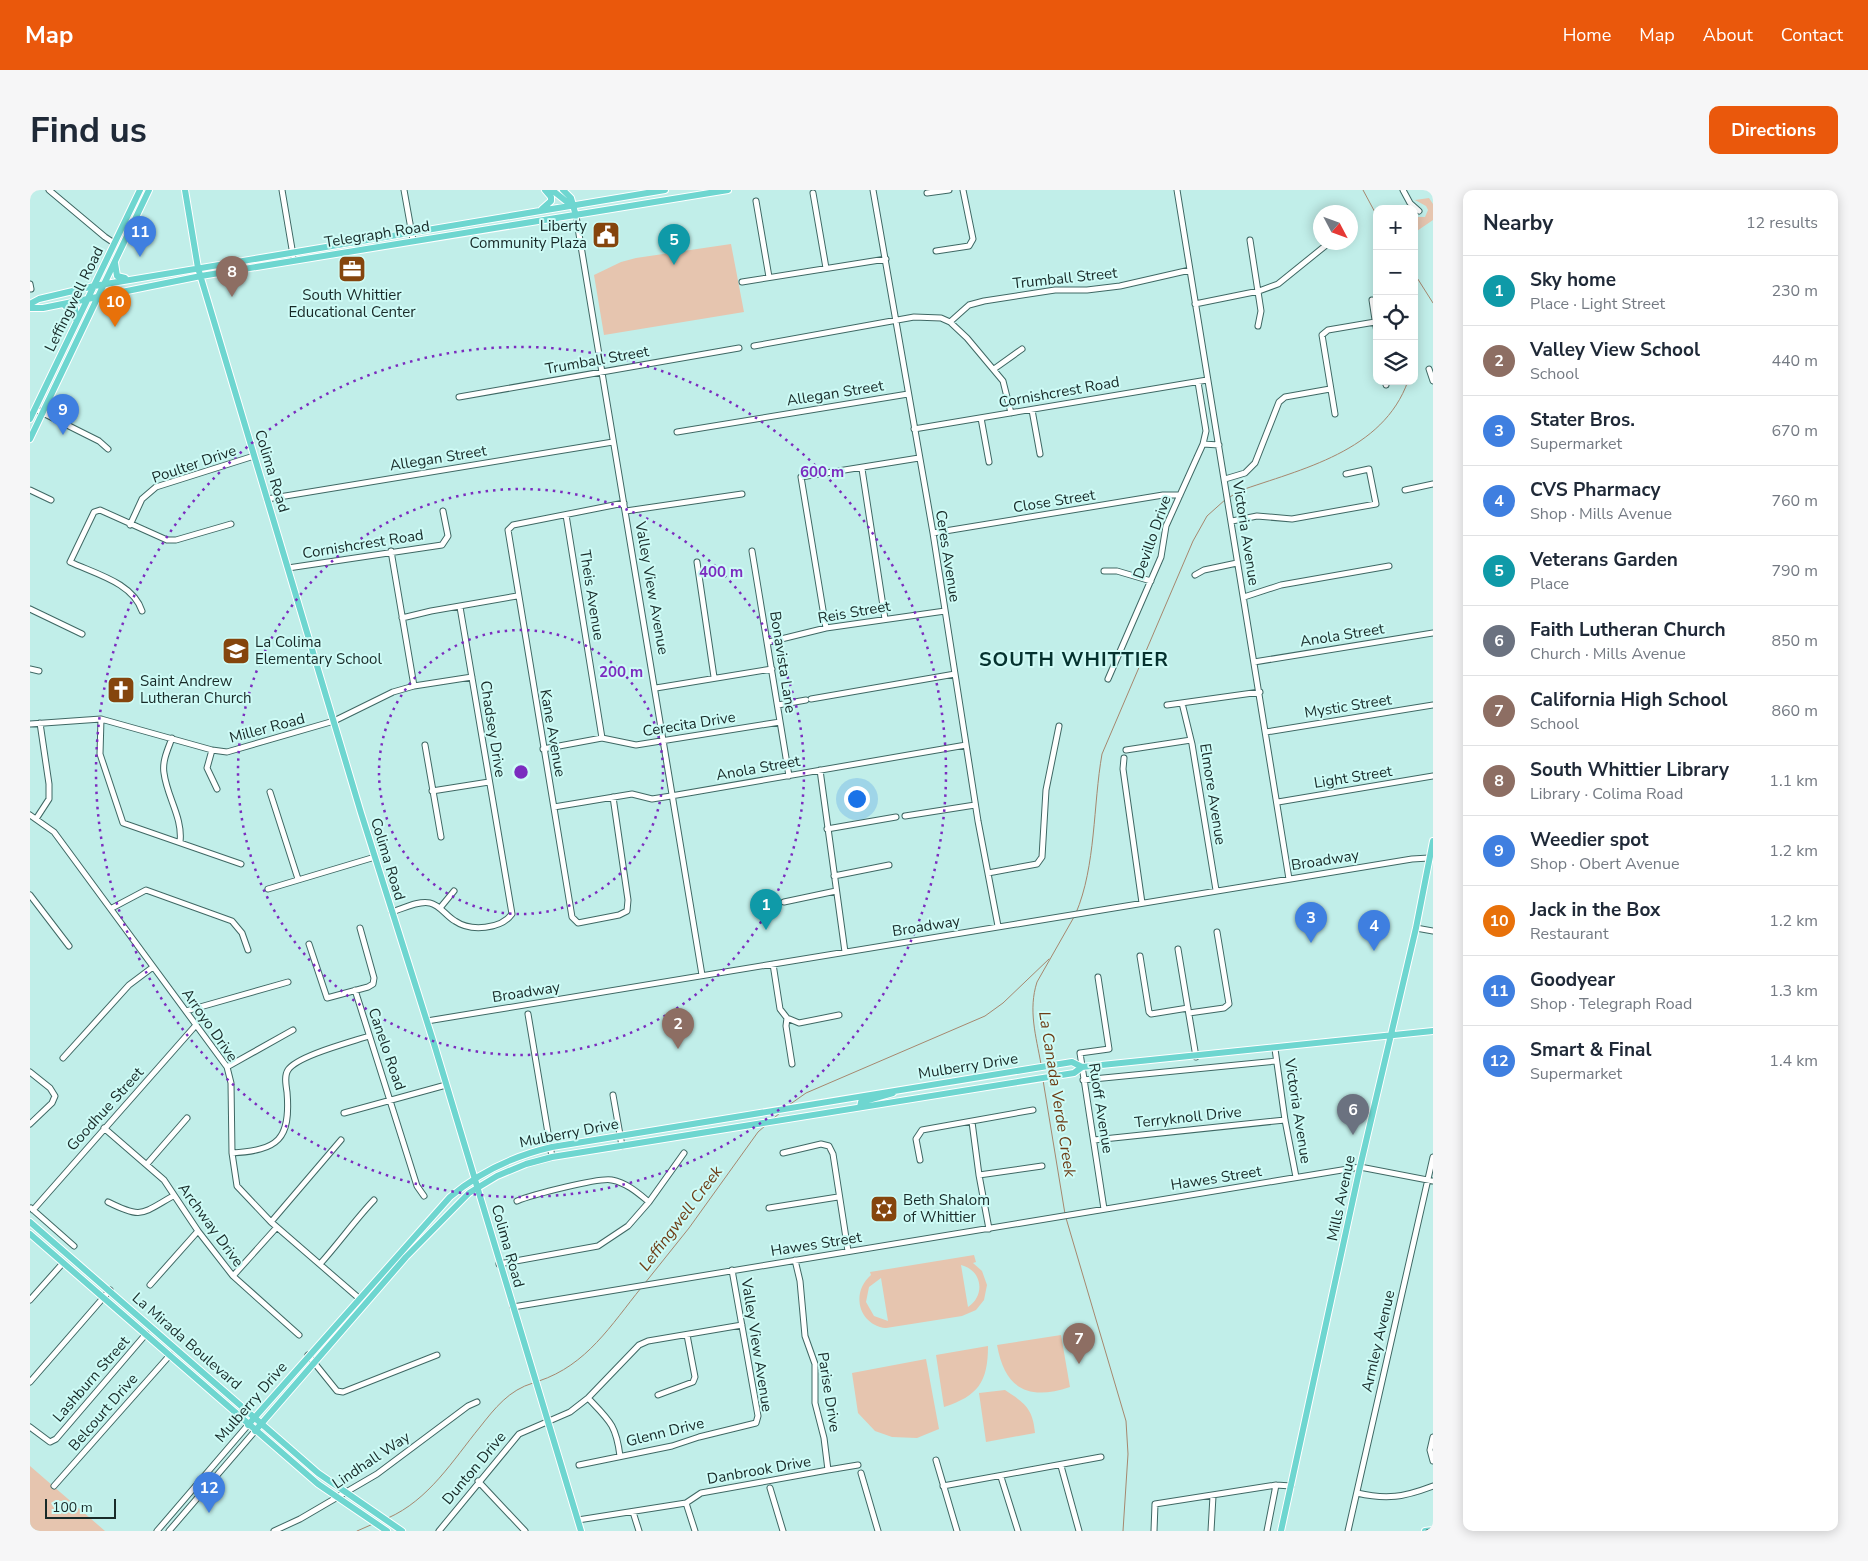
<!DOCTYPE html>
<meta charset="utf-8">
<style>
:root{--surface:#fff;--page:#f6f6f7;--text:#1f2937;--muted:#747a83;--line:#e0e1e3;--accent:#ea580c}
body{margin:0;font-family:"Nunito Sans",sans-serif;background:var(--page);color:var(--text)}
.controls{position:absolute;right:15px;top:15px;display:grid;overflow:hidden;border-radius:10px;box-shadow:0 2px 12px #0003}
.controls button{width:45px;height:45px;display:grid;place-items:center;padding:0;border:0;border-bottom:1px solid var(--line);background:var(--surface);color:var(--text);font:25px sans-serif}
.compass{position:absolute;left:1283px;top:15px;width:45px;height:45px;border-radius:50%;background:var(--surface);box-shadow:0 2px 12px #0003;rotate:131deg}
.scale{position:absolute;left:15px;bottom:12px;width:71px;box-sizing:border-box;padding-left:5px;border:2px solid #182a28;border-top:0;font-size:14px;line-height:18px;white-space:nowrap;color:#182a28;-webkit-text-stroke:4px #cefbf6;paint-order:stroke}
.you{position:absolute;left:826px;top:608px;width:18px;height:18px;margin:-12px;border:4px solid #fff;border-radius:50%;background:#1a73e8;box-shadow:0 0 0 8px #1a73e833}
.badge{display:grid;place-items:center;width:32px;height:32px;border-radius:50%;background:var(--accent);color:#fff;font-size:16px;font-weight:700}
.pin{position:absolute;translate:-50% -41px;filter:drop-shadow(0 1px 2px #0008)}
.pin::after{content:'';position:absolute;top:26px;width:18px;height:15px;background:inherit;clip-path:polygon(0 0,100% 0,50% 100%)}
.list{margin:0;padding:0;list-style:none}
h2{display:flex;justify-content:space-between;align-items:center;height:65px;margin:0;padding:0 20px;font-size:21px}
h2 small{font-size:16px;font-weight:400;color:var(--muted)}
.list li{display:grid;grid-template-columns:32px 1fr auto;gap:15px;align-items:center;box-sizing:border-box;height:70px;padding:0 20px;border-top:1px solid var(--line)}
.list b{display:block;font-size:19px;white-space:nowrap}
.list p{margin:0;font-size:16px;white-space:nowrap;color:var(--muted)}
.list em{font-size:16px;font-style:normal;color:var(--muted)}
.icon{flex:none;width:28px;height:28px;fill:none;stroke:currentColor;stroke-width:2;stroke-linecap:round;stroke-linejoin:round}
.map{position:relative;flex:none;width:1403px;height:1341px;overflow:hidden;border-radius:10px}
header{display:flex;align-items:center;gap:30px;box-sizing:border-box;height:70px;padding:0 25px;background:var(--accent);color:#fff}
header strong{font-size:24px}
nav{display:flex;gap:28px;margin-inline-start:auto;font-size:18px}
.intro{display:flex;align-items:center;justify-content:space-between;box-sizing:border-box;height:120px;padding:0 30px}
h1{margin:0;font-size:35px}
.button{padding:12px 22px;border-radius:10px;background:var(--accent);color:#fff;font-size:18px;font-weight:700}
main{display:flex;gap:30px;padding:0 30px}
aside{flex:1;background:var(--surface);border-radius:10px;box-shadow:0 2px 12px #0003}
.map>svg:first-child{display:block}
</style>
<header>
<strong>Map</strong>
<nav><a>Home</a><a>Map</a><a>About</a><a>Contact</a></nav>
</header>
<div class="intro"><h1>Find us</h1><a class="button">Directions</a></div>
<main>
<div class="map">
<svg width="1403" height="1341" viewBox="0 0 1403 1341">
<rect width="100%" height="100%" fill="#c1eee9"/>
<path fill="#e6c5af" fill-rule="evenodd" d="M1399,8L1403,14V30L1384,43V30L1388,27H1395L1398,20L1396,16L1385,10Z
M701,54L714,122L574,145L564,85L591,72L606,68Z
M944,1065L946,1072L943,1073L952,1081L957,1095L954,1110L946,1120L932,1126L856,1138C829,1135 820,1103 841,1085L840,1082ZM931,1075C952,1080 956,1105 938,1117ZM851,1088L858,1131L844,1126L836,1112L839,1097Z
M1031,1145L1040,1197C998,1211 975,1199 967,1155Z
M958,1156C958,1192 948,1206 914,1217L906,1165Z
M896,1169L909,1239L887,1248L862,1247L845,1241L828,1223L822,1183Z
M975,1200C995,1213 1003,1219 1005,1243L956,1252L949,1203Z
M0,1276L75,1341H0Z"/>
<g fill="none" stroke-linecap="round" stroke-linejoin="round">
<path stroke="#a6876e" stroke-width="1" d="M1333,0L1347,26
M1384,83L1403,113
M1384,123L1387,157L1384,170
M1200,307L1209,301C1271,279 1353,262 1378,191
M1046,723C1066,676 1063,615 1072,564L1163,351L1177,326L1196,309
M1011,874C1006,846 998,820 1007,792L1044,727
M1013,890L1035,1024
M759,915L776,903L955,826L973,813L1019,769
M744,928L751,922
M1036,1028L1096,1231L1098,1264L1093,1341
M615,1093L659,1038L728,942L736,935
M509,1191C557,1175 581,1135 611,1098
M358,1328C399,1310 423,1270 450,1237C465,1218 479,1200 503,1193
M327,1341L343,1334"/>
<defs>
<path id="minor" d="M19,0L75,47L84,53
M252,0L263,65
M374,0L383,50
M843,0L903,343L948,631L968,736
M1147,0L1259,689
M1373,0L1380,13L1389,21
M783,3L796,78
M897,3L919,0
M726,11L739,87
M546,26L672,785
M1220,50L1231,121L1228,136
M906,61L939,56L943,49L933,0
M712,92L856,69
M0,94L1,99
M1342,110L1347,143
M1165,114L1229,101L1248,94L1300,52
M920,132L939,115L954,111L1025,100H1057L1090,96L1160,80
M724,156L884,127L911,128L920,132L937,148L973,191L981,223
M964,179L992,159
M1399,179L1403,191
M1355,191L1356,195
M1168,192L1176,241L1173,254
M429,207L709,158
M5,219L69,251L78,259
M1002,220L1010,264
M1305,224L1292,145L1298,140L1345,132
M951,228L959,272
M884,239L1177,190
M647,242L878,204
M832,279L855,429
M1195,289L1215,283L1225,273L1249,212L1255,207L1300,199
M0,300L21,310
M1375,300L1403,294
M237,309L583,252
M596,321L712,304
M536,325L572,548
M1202,331L1227,326L1262,329L1346,314L1339,279L1316,284
M100,335L112,309L126,297L224,266
M903,343L1133,305H1150
M361,361L384,496
M722,361L759,586
M667,372L684,487
M258,378L412,355L418,346L413,321
M1074,381H1087L1121,391
M1165,385L1174,380L1207,373
M1214,407L1251,395L1359,376
M0,419L52,444
M112,421C103,393 66,384 40,372L64,322L70,320L137,350H146L201,334
M372,428L401,421L487,406
M796,438L771,287L889,268
M739,452L796,438L915,421
M1224,472L1403,443
M0,479L9,481
M1078,489L1131,367L1136,336L1173,254L1189,255
M626,498L742,479
M781,509L925,484
M1152,513L1162,554L1186,700
M748,515L776,510
M1137,515L1230,502
M71,529L70,564L93,633L211,674
M0,534L71,529L182,560L197,562L304,531L363,502L384,496L442,487
M1236,542L1403,515
M142,548C138,559 132,571 134,583C137,607 153,628 150,652
M395,555L411,647
M513,559L572,548L606,555L750,532
M182,560L177,578L187,599
M1096,560L1161,550
M1094,568L1093,579L1112,713
M790,580L815,762
M402,601L459,592
M240,602L268,689
M583,607L598,710L597,721L589,725L548,733L542,727L478,340L483,335L594,313
M1248,612L1403,586
M524,617L602,604L622,609L641,606L936,555
M0,625L24,642L197,877L201,893L202,963L207,996L241,1032L331,1110
M875,626L945,615
M6,629L19,609V594L10,533
M797,639L866,627
M958,683L1007,674L1012,667L1016,600L1029,536
M804,686L859,675
M238,699L345,667
M0,705L39,756
M754,712L806,701
M82,718L116,700L202,731L212,743L218,760
M410,718L424,701
M362,722C372,719 389,710 400,713C410,715 416,726 425,731C441,742 471,739 482,724L430,417
M1386,738L1403,741
M279,754L297,808L338,797L343,794L344,788L330,738
M1148,759L1166,867
M1110,766L1119,822L1121,824L1158,818
M743,774L750,819L757,828L756,836L762,874
M1068,787L1079,859L1050,863L1074,1019
M325,800L387,996L394,1006
M156,821L258,792
M1159,823L1194,818L1199,814L1187,742
M498,824L522,967
M757,828L769,833L809,825
M397,831L1382,669L1399,668
M1245,859L1255,930L1266,987
M33,868L99,795L123,777
M197,877L263,840
M0,882L20,898L25,906L22,913L0,934
M1053,890L1246,871
M583,905L592,956
M314,923L416,895
M942,932L949,985L959,1039
M74,938L134,990L168,1041L203,1086L269,1145
M1064,950L1255,930
M202,963C248,960 261,950 257,902C256,895 254,886 258,880C267,866 321,852 339,846
M753,963L791,954L799,956L803,964L818,1061
M890,970L886,949L892,940L1003,920
M117,974L157,928
M949,985L1012,976
M487,1011C501,1005 570,987 582,990C597,993 608,1003 619,1012
M78,1012C112,1029 111,1024 143,1006
M1,1018L44,1056
M739,1018L808,1007
M3,1020L166,835
M241,1032L311,950
M765,1070L770,1091L775,1146L785,1174V1213L794,1248L798,1280L828,1275
M290,1074C309,1053 325,1030 344,1010
M469,1074L568,1056L598,1036L619,1012L654,963
M203,1086L247,1037
M120,1095L168,1041
M0,1110L33,1073
M483,1117L1330,977L1403,991
M278,1165L307,1201L313,1202L407,1165
M0,1192L80,1100
M628,1205L663,1192L665,1187L657,1145
M558,1208C580,1231 586,1235 590,1266
M0,1237L20,1252L26,1249L116,1144
M1403,1247L1400,1260L1403,1271
M906,1270L927,1341
M549,1275L642,1256L669,1247L726,1233L728,1226L702,1080
M1031,1276L1049,1341
M831,1283L848,1341
M971,1287L988,1341
M448,1291L495,1341
M24,1296L140,1165
M913,1296L1071,1267
M740,1298L753,1341
M1327,1303C1357,1310 1374,1307 1403,1296
M656,1313L665,1341
M603,1322L609,1341
M548,1330L656,1313L671,1303L798,1280
M127,1341L218,1235
M139,1341L225,1241
M244,1341L270,1329L347,1284L438,1216L447,1212
M409,1341L489,1244L540,1222L558,1208L609,1155L618,1151L712,1135
M1124,1341L1125,1314L1246,1295L1261,1296
M1181,1341L1183,1306
M1237,1341L1246,1295
M1318,1341L1403,967"/>
<path id="major" d="M155,0L168,78L331,623L405,857L551,1341
M522,0L542,16
M533,0L541,8L546,26
M512,19L521,11V7L515,0
M85,73L87,86L95,88
M0,114L9,109L64,96L635,0
M35,116L40,115L45,118L46,129
M0,118H13L171,86L698,0
M0,229L110,0
M0,249L119,0
M830,917L831,912L863,903
M0,1032L288,1283L372,1341
M0,1044L288,1294L357,1341
M218,1235L420,1007C451,981 483,966 522,957L1042,872L1052,877
M225,1241L376,1067L439,1003L467,986L496,974L522,967L1044,883L1052,877L1403,841
M1251,1341L1330,977L1386,738L1403,651
M1395,1341L1403,1340"/>
</defs>
<use href="#minor" stroke="#3f6864" stroke-width="7"/>
<use href="#major" stroke="#fff" stroke-width="8"/>
<use href="#minor" stroke="#fff" stroke-width="5"/>
<use href="#major" stroke="#6ed6d0" stroke-width="6"/>
<defs>
<path id="rail" d="M1397,1341L1403,1339"/>
</defs>
<use href="#rail" stroke="#3a524f" stroke-width="3"/>
<use href="#rail" stroke="#cefbf6" stroke-width="1" stroke-dasharray="4" stroke-linecap="butt"/>
</g>
<g fill="none" stroke="#7b2cbf" stroke-width="2.5" stroke-dasharray="2.5 5">
<circle cx="491" cy="582" r="142"/>
<circle cx="491" cy="582" r="283"/>
<circle cx="491" cy="582" r="425"/>
</g>
<defs>
<symbol id="civic-square" viewBox="-11 -11 22 22"><rect x="-9" y="-9" width="18" height="18" rx="4" fill="#85450d" stroke="#cefbf6"/><path d="M-.6-6.5H3V-4.5H.6V-3L4-1V1h2V6H-6V1h2V-1L-.6-3ZM-1.2 2.5V6h2.4V2.5Z" fill="#fff"/></symbol>
<symbol id="office-square" viewBox="-11 -11 22 22"><rect x="-9" y="-9" width="18" height="18" rx="4" fill="#85450d" stroke="#cefbf6"/><path d="M-6-3h4V-5.5h4V-3h4V5H-6ZM-1-4.5V-3h2v-1.5ZM-6 0V1H6V0Z" fill="#fff"/></symbol>
<symbol id="school-square" viewBox="-11 -11 22 22"><rect x="-9" y="-9" width="18" height="18" rx="4" fill="#85450d" stroke="#cefbf6"/><path d="M0-5L7-2L0 1L-7-2ZM-4 1L0 2.5L4 1V4Q0 6-4 4Z" fill="#fff"/></symbol>
<symbol id="church-square" viewBox="-11 -11 22 22"><rect x="-9" y="-9" width="18" height="18" rx="4" fill="#85450d" stroke="#cefbf6"/><path d="M-1.2-6h2.4v3.5h3.3v2.4h-3.3V6h-2.4V-.1h-3.3v-2.4h3.3Z" fill="#fff"/></symbol>
<symbol id="synagogue-square" viewBox="-11 -11 22 22"><rect x="-9" y="-9" width="18" height="18" rx="4" fill="#85450d" stroke="#cefbf6"/><path d="M0-6.5L5.6 3.2H-5.6ZM0 6.5L5.6-3.2H-5.6Z" fill="#fff"/></symbol>
</defs>
<g fill-rule="evenodd">
<use href="#civic-square" x="560" y="29" width="32" height="32"/>
<use href="#office-square" x="306" y="63" width="32" height="32"/>
<use href="#school-square" x="190" y="445" width="32" height="32"/>
<use href="#church-square" x="75" y="484" width="32" height="32"/>
<use href="#synagogue-square" x="838" y="1003" width="32" height="32"/>
</g>
<g text-anchor="middle" stroke-width="4" stroke-linejoin="round" paint-order="stroke">
<g font-size="15" fill="#182a28" stroke="#cefbf6" text-anchor="start">
<text x="557" y="41" text-anchor="end">Liberty<tspan x="557" dy="17">Community Plaza</tspan></text>
<text x="322" y="110" text-anchor="middle">South Whittier<tspan x="322" dy="17">Educational Center</tspan></text>
<text x="225" y="457">La Colima<tspan x="225" dy="17">Elementary School</tspan></text>
<text x="110" y="496">Saint Andrew<tspan x="110" dy="17">Lutheran Church</tspan></text>
<text x="873" y="1015">Beth Shalom<tspan x="873" dy="17">of Whittier</tspan></text>
</g>
<g font-size="15" fill="#182a28" stroke="#cefbf6">
<text transform="translate(347 44) rotate(-9)" y="5">Telegraph Road</text>
<text transform="translate(1035 88) rotate(-6)" y="5">Trumball Street</text>
<text transform="translate(44 109) rotate(-64)" y="5">Leffingwell Road</text>
<text transform="translate(567 170) rotate(-10)" y="5">Trumball Street</text>
<text transform="translate(1029 202) rotate(-10)" y="5">Cornishcrest Road</text>
<text transform="translate(805 203) rotate(-9)" y="5">Allegan Street</text>
<text transform="translate(408 268) rotate(-9)" y="5">Allegan Street</text>
<text transform="translate(164 274) rotate(-19)" y="5">Poulter Drive</text>
<text transform="translate(242 281) rotate(73)" y="5">Colima Road</text>
<text transform="translate(1024 311) rotate(-9)" y="5">Close Street</text>
<text transform="translate(1216 343) rotate(81)" y="5">Victoria Avenue</text>
<text transform="translate(1122 347) rotate(-71)" y="5">Devillo Drive</text>
<text transform="translate(333 354) rotate(-9)" y="5">Cornishcrest Road</text>
<text transform="translate(918 366) rotate(81)" y="5">Ceres Avenue</text>
<text transform="translate(622 398) rotate(80)" y="5">Valley View Avenue</text>
<text transform="translate(562 405) rotate(81)" y="5">Theis Avenue</text>
<text transform="translate(824 422) rotate(-10)" y="5">Reis Street</text>
<text transform="translate(1312 445) rotate(-9)" y="5">Anola Street</text>
<text transform="translate(753 472) rotate(81)" y="5">Bonavista Lane</text>
<text transform="translate(1318 516) rotate(-9)" y="5">Mystic Street</text>
<text transform="translate(659 534) rotate(-9)" y="5">Cerecita Drive</text>
<text transform="translate(237 538) rotate(-15)" y="5">Miller Road</text>
<text transform="translate(463 539) rotate(81)" y="5">Chadsey Drive</text>
<text transform="translate(523 543) rotate(80)" y="5">Kane Avenue</text>
<text transform="translate(728 578) rotate(-10)" y="5">Anola Street</text>
<text transform="translate(1323 587) rotate(-9)" y="5">Light Street</text>
<text transform="translate(1183 604) rotate(81)" y="5">Elmore Avenue</text>
<text transform="translate(358 669) rotate(73)" y="5">Colima Road</text>
<text transform="translate(1295 670) rotate(-9)" y="5">Broadway</text>
<text transform="translate(896 736) rotate(-9)" y="5">Broadway</text>
<text transform="translate(496 802) rotate(-9)" y="5">Broadway</text>
<text transform="translate(180 835) rotate(55)" y="5">Arroyo Drive</text>
<text transform="translate(357 859) rotate(71)" y="5">Canelo Road</text>
<text transform="translate(938 876) rotate(-9)" y="5">Mulberry Drive</text>
<text transform="translate(1071 918) rotate(81)" y="5">Ruoff Avenue</text>
<text transform="translate(75 919) rotate(-48)" y="5">Goodhue Street</text>
<text transform="translate(1268 921) rotate(81)" y="5">Victoria Avenue</text>
<text transform="translate(1158 927) rotate(-6)" y="5">Terryknoll Drive</text>
<text transform="translate(539 943) rotate(-11)" y="5">Mulberry Drive</text>
<text transform="translate(1186 988) rotate(-9)" y="5">Hawes Street</text>
<text transform="translate(1311 1008) rotate(-78)" y="5">Mills Avenue</text>
<text transform="translate(181 1035) rotate(54)" y="5">Archway Drive</text>
<text transform="translate(786 1054) rotate(-9)" y="5">Hawes Street</text>
<text transform="translate(478 1056) rotate(74)" y="5">Colima Road</text>
<text transform="translate(157 1151) rotate(41)" y="5">La Mirada Boulevard</text>
<text transform="translate(1348 1151) rotate(-77)" y="5">Armley Avenue</text>
<text transform="translate(727 1155) rotate(81)" y="5">Valley View Avenue</text>
<text transform="translate(61 1189) rotate(-49)" y="5">Lashburn Street</text>
<text transform="translate(799 1202) rotate(81)" y="5">Parise Drive</text>
<text transform="translate(221 1212) rotate(-49)" y="5">Mulberry Drive</text>
<text transform="translate(73 1222) rotate(-49)" y="5">Belcourt Drive</text>
<text transform="translate(635 1242) rotate(-14)" y="5">Glenn Drive</text>
<text transform="translate(341 1270) rotate(-34)" y="5">Lindhall Way</text>
<text transform="translate(444 1278) rotate(-50)" y="5">Dunton Drive</text>
<text transform="translate(729 1280) rotate(-10)" y="5">Danbrook Drive</text>
</g>
<g font-size="16" font-style="italic" fill="#6e3d16" stroke="#cefbf6">
<text transform="translate(1028 904) rotate(81)" y="6">La Canada Verde Creek</text>
<text transform="translate(650 1028) rotate(-53)" y="6">Leffingwell Creek</text>
</g>
<g font-size="20" font-weight="bold" letter-spacing="1" fill="#05322f" stroke="#cefbf6">
<text x="1044" y="476">SOUTH WHITTIER</text>
</g>
</g>
<circle cx="491" cy="582" r="8" fill="#7b2cbf" stroke="#cefbf6" stroke-width="2.5"/>
<g font-size="15" text-anchor="middle" font-weight="bold" fill="#7b2cbf" stroke="#cefbf6" stroke-width="4" stroke-linejoin="round" paint-order="stroke">
<text x="792" y="287">600 m</text>
<text x="691" y="387">400 m</text>
<text x="591" y="487">200 m</text>
</g>
</svg>
<div class="controls">
<button>+</button>
<button>−</button>
<button><svg class="icon" aria-label="locate" viewBox="0 0 24 24"><circle cx="12" cy="12" r="6"/><path d="M12 2v4M12 18v4M2 12h4M18 12h4"/></svg></button>
<button><svg class="icon" aria-label="layers" viewBox="0 0 24 24"><path d="M12 4l9 5-9 5-9-5zM3 14l9 5 9-5"/></svg></button>
</div>
<svg class="compass" viewBox="-18 -18 36 36"><path d="M0-13l5 13h-10z" fill="#e53935"/><path d="M0 13l5-13h-10z" fill="#747a83"/></svg>
<div class="scale">100 m</div>
<div class="you"></div>
<div class="pin badge" style="left:736px;top:740px;background:#0f9aa8">1</div>
<div class="pin badge" style="left:648px;top:859px;background:#8d6e63">2</div>
<div class="pin badge" style="left:1281px;top:753px;background:#3f7fe0">3</div>
<div class="pin badge" style="left:1344px;top:761px;background:#3f7fe0">4</div>
<div class="pin badge" style="left:644px;top:75px;background:#0f9aa8">5</div>
<div class="pin badge" style="left:1323px;top:945px;background:#6b7280">6</div>
<div class="pin badge" style="left:1049px;top:1174px;background:#8d6e63">7</div>
<div class="pin badge" style="left:202px;top:107px;background:#8d6e63">8</div>
<div class="pin badge" style="left:33px;top:245px;background:#3f7fe0">9</div>
<div class="pin badge" style="left:85px;top:137px;background:#e8710a">10</div>
<div class="pin badge" style="left:110px;top:67px;background:#3f7fe0">11</div>
<div class="pin badge" style="left:179px;top:1323px;background:#3f7fe0">12</div>
</div>
<aside>
<h2>Nearby<small>12 results</small></h2>
<ul class="list">
<li><span class="badge" style="background:#0f9aa8">1</span><div><b>Sky home</b><p>Place · Light Street</p></div><em>230 m</em></li>
<li><span class="badge" style="background:#8d6e63">2</span><div><b>Valley View School</b><p>School</p></div><em>440 m</em></li>
<li><span class="badge" style="background:#3f7fe0">3</span><div><b>Stater Bros.</b><p>Supermarket</p></div><em>670 m</em></li>
<li><span class="badge" style="background:#3f7fe0">4</span><div><b>CVS Pharmacy</b><p>Shop · Mills Avenue</p></div><em>760 m</em></li>
<li><span class="badge" style="background:#0f9aa8">5</span><div><b>Veterans Garden</b><p>Place</p></div><em>790 m</em></li>
<li><span class="badge" style="background:#6b7280">6</span><div><b>Faith Lutheran Church</b><p>Church · Mills Avenue</p></div><em>850 m</em></li>
<li><span class="badge" style="background:#8d6e63">7</span><div><b>California High School</b><p>School</p></div><em>860 m</em></li>
<li><span class="badge" style="background:#8d6e63">8</span><div><b>South Whittier Library</b><p>Library · Colima Road</p></div><em>1.1 km</em></li>
<li><span class="badge" style="background:#3f7fe0">9</span><div><b>Weedier spot</b><p>Shop · Obert Avenue</p></div><em>1.2 km</em></li>
<li><span class="badge" style="background:#e8710a">10</span><div><b>Jack in the Box</b><p>Restaurant</p></div><em>1.2 km</em></li>
<li><span class="badge" style="background:#3f7fe0">11</span><div><b>Goodyear</b><p>Shop · Telegraph Road</p></div><em>1.3 km</em></li>
<li><span class="badge" style="background:#3f7fe0">12</span><div><b>Smart &amp; Final</b><p>Supermarket</p></div><em>1.4 km</em></li>
</ul>
</aside>
</main>
